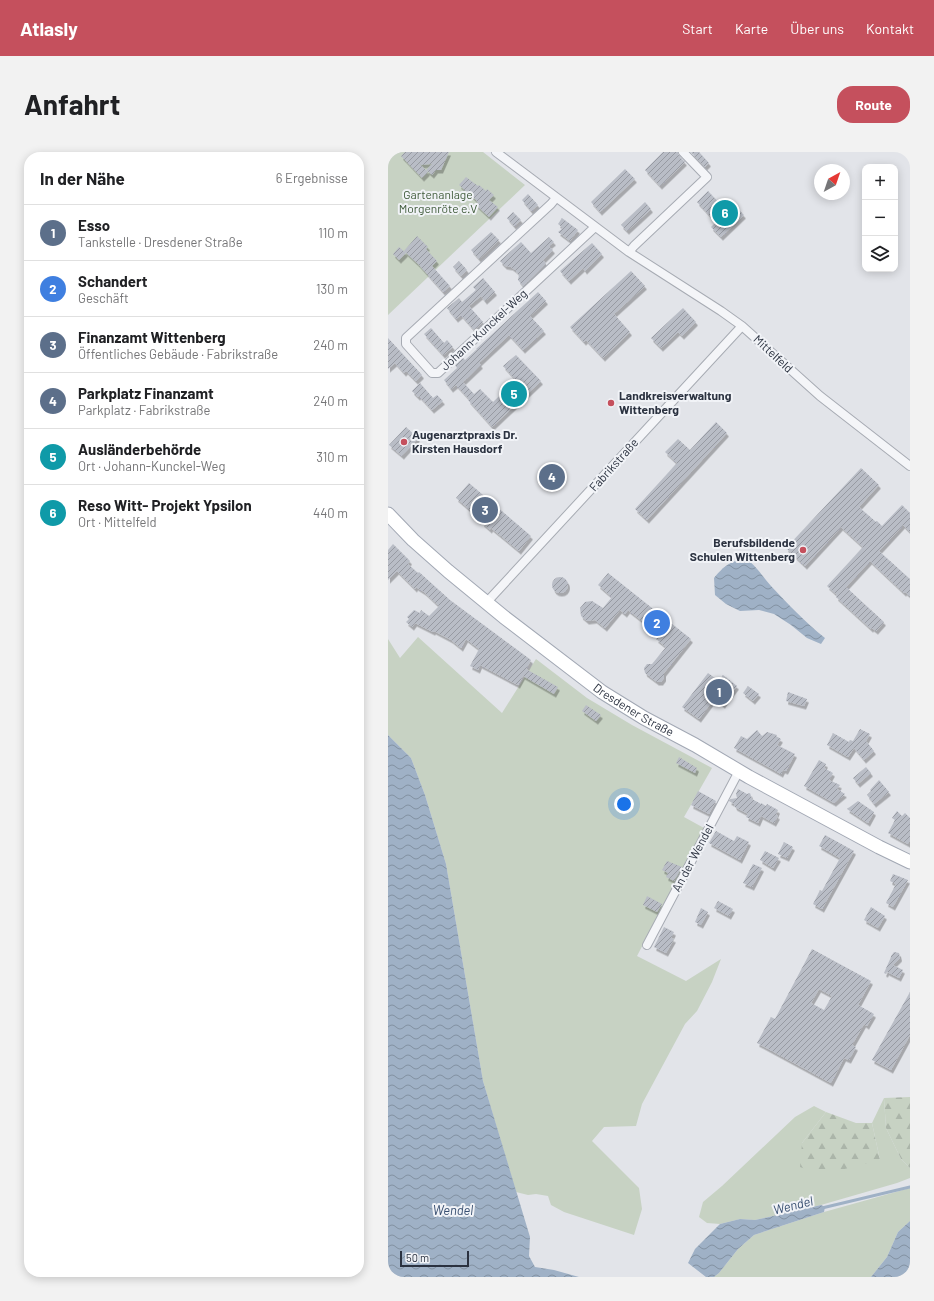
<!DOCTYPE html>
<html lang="de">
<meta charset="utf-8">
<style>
:root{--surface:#fff;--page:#f2f2f2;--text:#202124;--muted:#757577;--line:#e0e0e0;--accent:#c5505d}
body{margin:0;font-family:Barlow,sans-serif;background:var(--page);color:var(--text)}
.controls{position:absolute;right:12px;top:12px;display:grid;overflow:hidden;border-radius:8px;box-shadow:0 2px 10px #0003}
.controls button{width:36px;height:36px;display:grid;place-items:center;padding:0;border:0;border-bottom:1px solid var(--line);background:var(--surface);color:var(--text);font:20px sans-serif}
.compass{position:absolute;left:426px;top:12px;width:36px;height:36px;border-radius:50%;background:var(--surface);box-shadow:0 2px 10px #0003;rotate:40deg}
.scale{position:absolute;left:12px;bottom:10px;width:69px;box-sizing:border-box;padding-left:4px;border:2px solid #2b3240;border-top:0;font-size:11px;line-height:14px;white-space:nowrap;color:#2b3240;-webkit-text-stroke:3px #f1f3f7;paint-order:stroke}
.you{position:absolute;left:236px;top:652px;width:14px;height:14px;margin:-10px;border:3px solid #fff;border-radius:50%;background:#1a73e8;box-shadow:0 0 0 6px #1a73e833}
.badge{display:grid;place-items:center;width:26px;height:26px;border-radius:50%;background:var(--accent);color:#fff;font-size:13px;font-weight:700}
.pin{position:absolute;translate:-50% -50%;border:2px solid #fff;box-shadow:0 1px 4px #0006}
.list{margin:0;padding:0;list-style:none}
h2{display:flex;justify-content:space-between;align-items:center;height:52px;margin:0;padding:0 16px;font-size:17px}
h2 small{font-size:13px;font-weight:400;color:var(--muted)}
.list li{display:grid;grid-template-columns:26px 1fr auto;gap:12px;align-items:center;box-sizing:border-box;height:56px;padding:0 16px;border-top:1px solid var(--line)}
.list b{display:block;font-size:15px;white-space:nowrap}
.list p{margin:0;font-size:13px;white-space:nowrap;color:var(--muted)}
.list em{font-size:13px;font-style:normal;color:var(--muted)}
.icon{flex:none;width:22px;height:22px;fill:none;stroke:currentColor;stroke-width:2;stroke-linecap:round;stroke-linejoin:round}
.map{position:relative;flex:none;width:522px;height:1125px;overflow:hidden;border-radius:16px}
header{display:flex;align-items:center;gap:24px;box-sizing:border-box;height:56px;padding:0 20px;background:var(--accent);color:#fff}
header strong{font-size:19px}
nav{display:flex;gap:22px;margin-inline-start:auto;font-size:14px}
.intro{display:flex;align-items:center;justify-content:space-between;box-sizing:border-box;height:96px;padding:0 24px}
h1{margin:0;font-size:28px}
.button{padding:10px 18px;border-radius:16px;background:var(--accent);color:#fff;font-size:14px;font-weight:700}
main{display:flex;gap:24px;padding:0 24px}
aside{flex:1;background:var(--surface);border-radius:16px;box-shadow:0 2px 10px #0003}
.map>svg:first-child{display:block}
</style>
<header>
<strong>Atlasly</strong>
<nav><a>Start</a><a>Karte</a><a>Über uns</a><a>Kontakt</a></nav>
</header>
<div class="intro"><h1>Anfahrt</h1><a class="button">Route</a></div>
<main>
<aside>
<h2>In der Nähe<small>6 Ergebnisse</small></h2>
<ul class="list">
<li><span class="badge" style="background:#5c6f8a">1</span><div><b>Esso</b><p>Tankstelle · Dresdener Straße</p></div><em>110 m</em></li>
<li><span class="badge" style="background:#3f7fe0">2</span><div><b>Schandert</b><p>Geschäft</p></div><em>130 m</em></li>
<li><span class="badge" style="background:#5c6f8a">3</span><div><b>Finanzamt Wittenberg</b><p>Öffentliches Gebäude · Fabrikstraße</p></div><em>240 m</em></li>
<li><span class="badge" style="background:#5c6f8a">4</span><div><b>Parkplatz Finanzamt</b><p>Parkplatz · Fabrikstraße</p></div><em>240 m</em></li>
<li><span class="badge" style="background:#0f9aa8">5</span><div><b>Ausländerbehörde</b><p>Ort · Johann-Kunckel-Weg</p></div><em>310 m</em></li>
<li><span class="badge" style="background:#0f9aa8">6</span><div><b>Reso Witt- Projekt Ypsilon</b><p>Ort · Mittelfeld</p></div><em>440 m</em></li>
</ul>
</aside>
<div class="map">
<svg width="522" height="1125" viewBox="0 0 522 1125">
<defs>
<pattern id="forest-firs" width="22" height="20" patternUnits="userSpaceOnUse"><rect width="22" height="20" fill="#c7d2c3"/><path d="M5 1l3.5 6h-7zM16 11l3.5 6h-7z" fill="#abb5a9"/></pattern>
<pattern id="water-waves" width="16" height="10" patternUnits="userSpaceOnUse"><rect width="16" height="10" fill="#9fb1c6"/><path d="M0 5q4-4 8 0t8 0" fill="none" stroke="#8291a2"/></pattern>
<pattern id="building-hatch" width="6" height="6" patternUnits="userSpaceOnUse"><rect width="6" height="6" fill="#b9bdc6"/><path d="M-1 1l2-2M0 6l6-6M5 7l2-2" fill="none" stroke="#979aa2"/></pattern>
<filter id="shadow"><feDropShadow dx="2" dy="3.5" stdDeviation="0" flood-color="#0004"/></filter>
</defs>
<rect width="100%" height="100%" fill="#e2e4e9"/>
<path fill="#c7d2c3" d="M0,0H95L137,33L0,163Z
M30,485L114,561L148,507L199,546L244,573L324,616L296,665L316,676L249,804L298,829L333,807L324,830L309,859L297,872L254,952L248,974L216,975L204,989L251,1036L254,1057L246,1083L176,1060L163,1053L160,1044L148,1042L140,1043L128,1040L95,929L58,712L37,643L23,606L0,583V487L12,506Z
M496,946L498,976L513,1007L522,1016V1026L509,1031L433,1053L367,1068L352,1067L332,1072L319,1071L311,1065L315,1050L334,1034L407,965L426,954L438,960L414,991L492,1008L484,971Z
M522,1036V1069L510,1080L499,1105L483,1125H326L331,1121L350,1097L366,1083L436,1060Z"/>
<path fill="url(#forest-firs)" d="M522,945V1016L513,1007L498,976L496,946Z
M438,960L468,971H484L492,1008L433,1023L412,1015L414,991Z"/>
<path fill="url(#water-waves)" d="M357,406C368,413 374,424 383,434C400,452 417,470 437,486L433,492L419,486L403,473L386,462L371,458L352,459L338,452L327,443L326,426C336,414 341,410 357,406Z
M0,583L23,606L37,643L58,712L95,929L142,1085L141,1104L147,1115L166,1118L191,1125H0Z
M433,1053L437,1055L436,1060L366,1083L350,1097L331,1121L326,1125H318L300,1111L307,1097L332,1072L352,1067L367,1068Z
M522,1069V1125H483L499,1105L510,1080Z"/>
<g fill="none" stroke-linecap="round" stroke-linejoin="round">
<path stroke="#9fb1c6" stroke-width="3" d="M434,1056L522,1035"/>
</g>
<path fill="url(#building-hatch)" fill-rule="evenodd" filter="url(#shadow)" d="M17,0H61L53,18H48L44,23L38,18L44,12L33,13L24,5L40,20L34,26L13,4Z
M275,0H290L291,4L297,10L272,34L257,18Z
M303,0H311L321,11L317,15Z
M237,17L247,27L212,60L203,50Z
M78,25L90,34L91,33L98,39L99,37L106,43L101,48L110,55L101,65L88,53L90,51L88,48L71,33Z
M320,39L339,59L346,53L356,63L333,85L323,75L328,70L309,50Z
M140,42L150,53L143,59L134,48Z
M257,50L263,57L239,79L233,73Z
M125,60L133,68L126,74L119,66Z
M174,66L190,78L182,89L170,80L175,76L170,72Z
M103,80L111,88L91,107L83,98Z
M29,84L40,95L38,97L49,109L44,114L62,134L55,140L30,112L16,99Z
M161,85L166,90L161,94L165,98L155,108L158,112L135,134L130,128L131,123L127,118L123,115L117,114L112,109L133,90L143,101Z
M204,91L214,102L197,119L195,116L181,129L172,119Z
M11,95L18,101L11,108L5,102Z
M71,109L79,118L73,124L65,115Z
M243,119L257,134L226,162L242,180L215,206L198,188L196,190L182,175Z
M95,126L107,140L97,149L93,144L81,154L95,170L86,178L73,163L68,167L59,156L71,146L74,150L88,138L85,135Z
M150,140L158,149L142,164L156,179L135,198L121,183L91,211L93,213L75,230L86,242L92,237L105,250L128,228L115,214L128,203L153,229L104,275L80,248L81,247L68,233L63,237L56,228L69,216L67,213L75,206L77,208L89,197H88Z
M295,156L308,170L294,184L290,180L273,196L263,186Z
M43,176L56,191L59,188L65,195L55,203L36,182Z
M0,186L34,223L28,229L18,219L16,221L7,211L0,217Z
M32,231L45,246L49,243L55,249L44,258L31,244L30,245L24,239Z
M328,270L339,281L259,368L247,357L289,311L277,300L290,287L302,298Z
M18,275L30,286L14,304L1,293Z
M473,316L491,333L471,355L488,370L489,369L494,374L514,353L522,361V380L515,373L491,399L522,427V444L517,440L516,441L482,409L458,435L496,470L488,479L484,476L483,477L448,445L449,443L439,434L475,395L453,375L417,414L398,396Z
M81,331L143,384L131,399L103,376L102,378L94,371L95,369L68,346Z
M5,392L22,409L20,412L30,421L31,420L62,448L143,508L138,517L170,535L166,542L135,524L130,533L92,513L90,518L82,514L91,497L78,487L73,496L63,488L46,479L45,480L27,471L24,475L18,470L21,467L19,465L26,458L32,461L33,458L41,464L51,454L36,440L28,435L27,437L9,419L0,428V398Z
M220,421L303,487L276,521V526L273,530H269L257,521L256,516L259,512H264L278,495L268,487L272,483L240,458L237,462L232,458L217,476L207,468L199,469L193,464L192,456L197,450L204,449L215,456L224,445L210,433Z
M164 433a8 8 0 1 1 16 0a8 8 0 1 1-16 0Z
M320,521L331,529L335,523L349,534L335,553L326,547L311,567L294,555Z
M360,534L371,542L365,549L355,541Z
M400,540L419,547L416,554L398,549Z
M198,553L213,563L208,569L194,559Z
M472,577L482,582L478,589L486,599L476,608L466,596L460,605L439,593L445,581L461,590L462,588L465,589Z
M369,578L374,584L379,580L389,583L388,584L393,587L389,593L407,602L398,619L395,618L393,622L346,596L353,584L359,587Z
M291,605L309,616L307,621L288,611Z
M431,608L438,612L436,616L445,621L441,628L452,633L449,637L457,642L446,651L416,634Z
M478,615L483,621L470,632L465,626Z
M491,628L501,640L486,652L479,643L483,639L482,638Z
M350,637L359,642L362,641L364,647L373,652V651L378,654L379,652L390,658L388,663L390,664L386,671L373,664L370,671L358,665L360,662L347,655L346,652L341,649L343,647L349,646L348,642Z
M310,639L328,649L321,662L303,653Z
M470,649L486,660L480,671L459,657Z
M509,659L514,664L517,661L522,666V688L520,692L500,681L507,668L504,666Z
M328,679L346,689L349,684L361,690L352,708L321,691Z
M437,683L466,699L434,757L425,752L432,738L434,739L452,706L431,694Z
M396,690L405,695L399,706L390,702Z
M377,699L391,706L385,716L372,708Z
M279,709L294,715L286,729L278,725L280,721L274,718Z
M365,712L374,716L364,735L355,731Z
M505,722L520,728L505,755L498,751L508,732L502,729Z
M259,744L274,752L269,760L255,753Z
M330,749L345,757L341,764L326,756Z
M483,755L497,764L490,776L476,768Z
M313,756L320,760L313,773L307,770Z
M276,775L286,780L283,786L286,787L278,801L266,795Z
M424,797L483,829L470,853L486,862L479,874L476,872L464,893L468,895L461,908L456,906L443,931L369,891L383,865L387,867ZM431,837L444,844L436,858L423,851Z
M506,800L511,801L512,806L505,813L515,818L511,826L499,820L498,822L496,821L503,805V804Z
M522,840V883L503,918L484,908Z"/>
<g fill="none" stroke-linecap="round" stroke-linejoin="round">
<defs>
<path id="minor" d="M108,0L241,100L333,159L354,174L432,244L522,314
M168,46L163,52L18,186V192L44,221H50L207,75
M241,100L246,94L319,25L295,0
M98,451L354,174
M259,793L351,619"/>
<g id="primary">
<path id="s1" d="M0,362L25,388L60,419L116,465L214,540L256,566L307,593L361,625L491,695L522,710"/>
</g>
</defs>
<use href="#minor" stroke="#a7abb3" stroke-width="10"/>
<use href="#primary" stroke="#a2a8b4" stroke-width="15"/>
<use href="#minor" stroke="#f4f5f8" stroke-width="8"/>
<use href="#primary" stroke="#fff" stroke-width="13"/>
</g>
<g fill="#c5505d" stroke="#f1f3f7" stroke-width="1.5">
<circle cx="223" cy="251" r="4"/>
<circle cx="16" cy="290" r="4"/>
<circle cx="415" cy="398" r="4"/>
</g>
<g text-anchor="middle" stroke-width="4" stroke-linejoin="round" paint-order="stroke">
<g font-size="12" fill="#3e5a39" stroke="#f1f3f7">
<text x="50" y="47">Gartenanlage<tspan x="50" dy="14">Morgenröte e.V</tspan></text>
</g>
<g font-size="12" fill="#2b3240" stroke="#f1f3f7">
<text transform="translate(96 178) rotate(-43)" y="4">Johann-Kunckel-Weg</text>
<text transform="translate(385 202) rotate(43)" y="4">Mittelfeld</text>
<text transform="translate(226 313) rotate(-48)" y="4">Fabrikstraße</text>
<text dy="4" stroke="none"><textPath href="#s1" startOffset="315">Dresdener Straße</textPath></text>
<text transform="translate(305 706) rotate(-62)" y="4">An der Wendel</text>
</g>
<g font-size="12" font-weight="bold" fill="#2b3240" stroke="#f1f3f7" text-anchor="start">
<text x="231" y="248">Landkreisverwaltung<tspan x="231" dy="14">Wittenberg</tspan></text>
<text x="24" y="287">Augenarztpraxis Dr.<tspan x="24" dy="14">Kirsten Hausdorf</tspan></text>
<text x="407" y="395" text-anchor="end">Berufsbildende<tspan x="407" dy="14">Schulen Wittenberg</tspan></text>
</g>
<g font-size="13" font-style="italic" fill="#384f71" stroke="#f1f3f7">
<text transform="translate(405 1053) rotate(-14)" y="5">Wendel</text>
<text x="65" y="1063">Wendel</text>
</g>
</g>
</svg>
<div class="controls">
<button>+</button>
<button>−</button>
<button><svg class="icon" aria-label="layers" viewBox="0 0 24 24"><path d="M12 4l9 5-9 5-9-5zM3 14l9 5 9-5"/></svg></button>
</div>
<svg class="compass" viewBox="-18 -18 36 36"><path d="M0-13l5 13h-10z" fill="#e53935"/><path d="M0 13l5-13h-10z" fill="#757577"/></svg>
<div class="scale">50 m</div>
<div class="you"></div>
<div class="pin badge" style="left:331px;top:540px;background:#5c6f8a">1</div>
<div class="pin badge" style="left:269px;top:471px;background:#3f7fe0">2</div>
<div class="pin badge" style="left:97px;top:358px;background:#5c6f8a">3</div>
<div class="pin badge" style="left:164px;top:325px;background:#5c6f8a">4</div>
<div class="pin badge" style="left:126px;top:242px;background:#0f9aa8">5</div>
<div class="pin badge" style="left:337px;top:61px;background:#0f9aa8">6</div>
</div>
</main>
